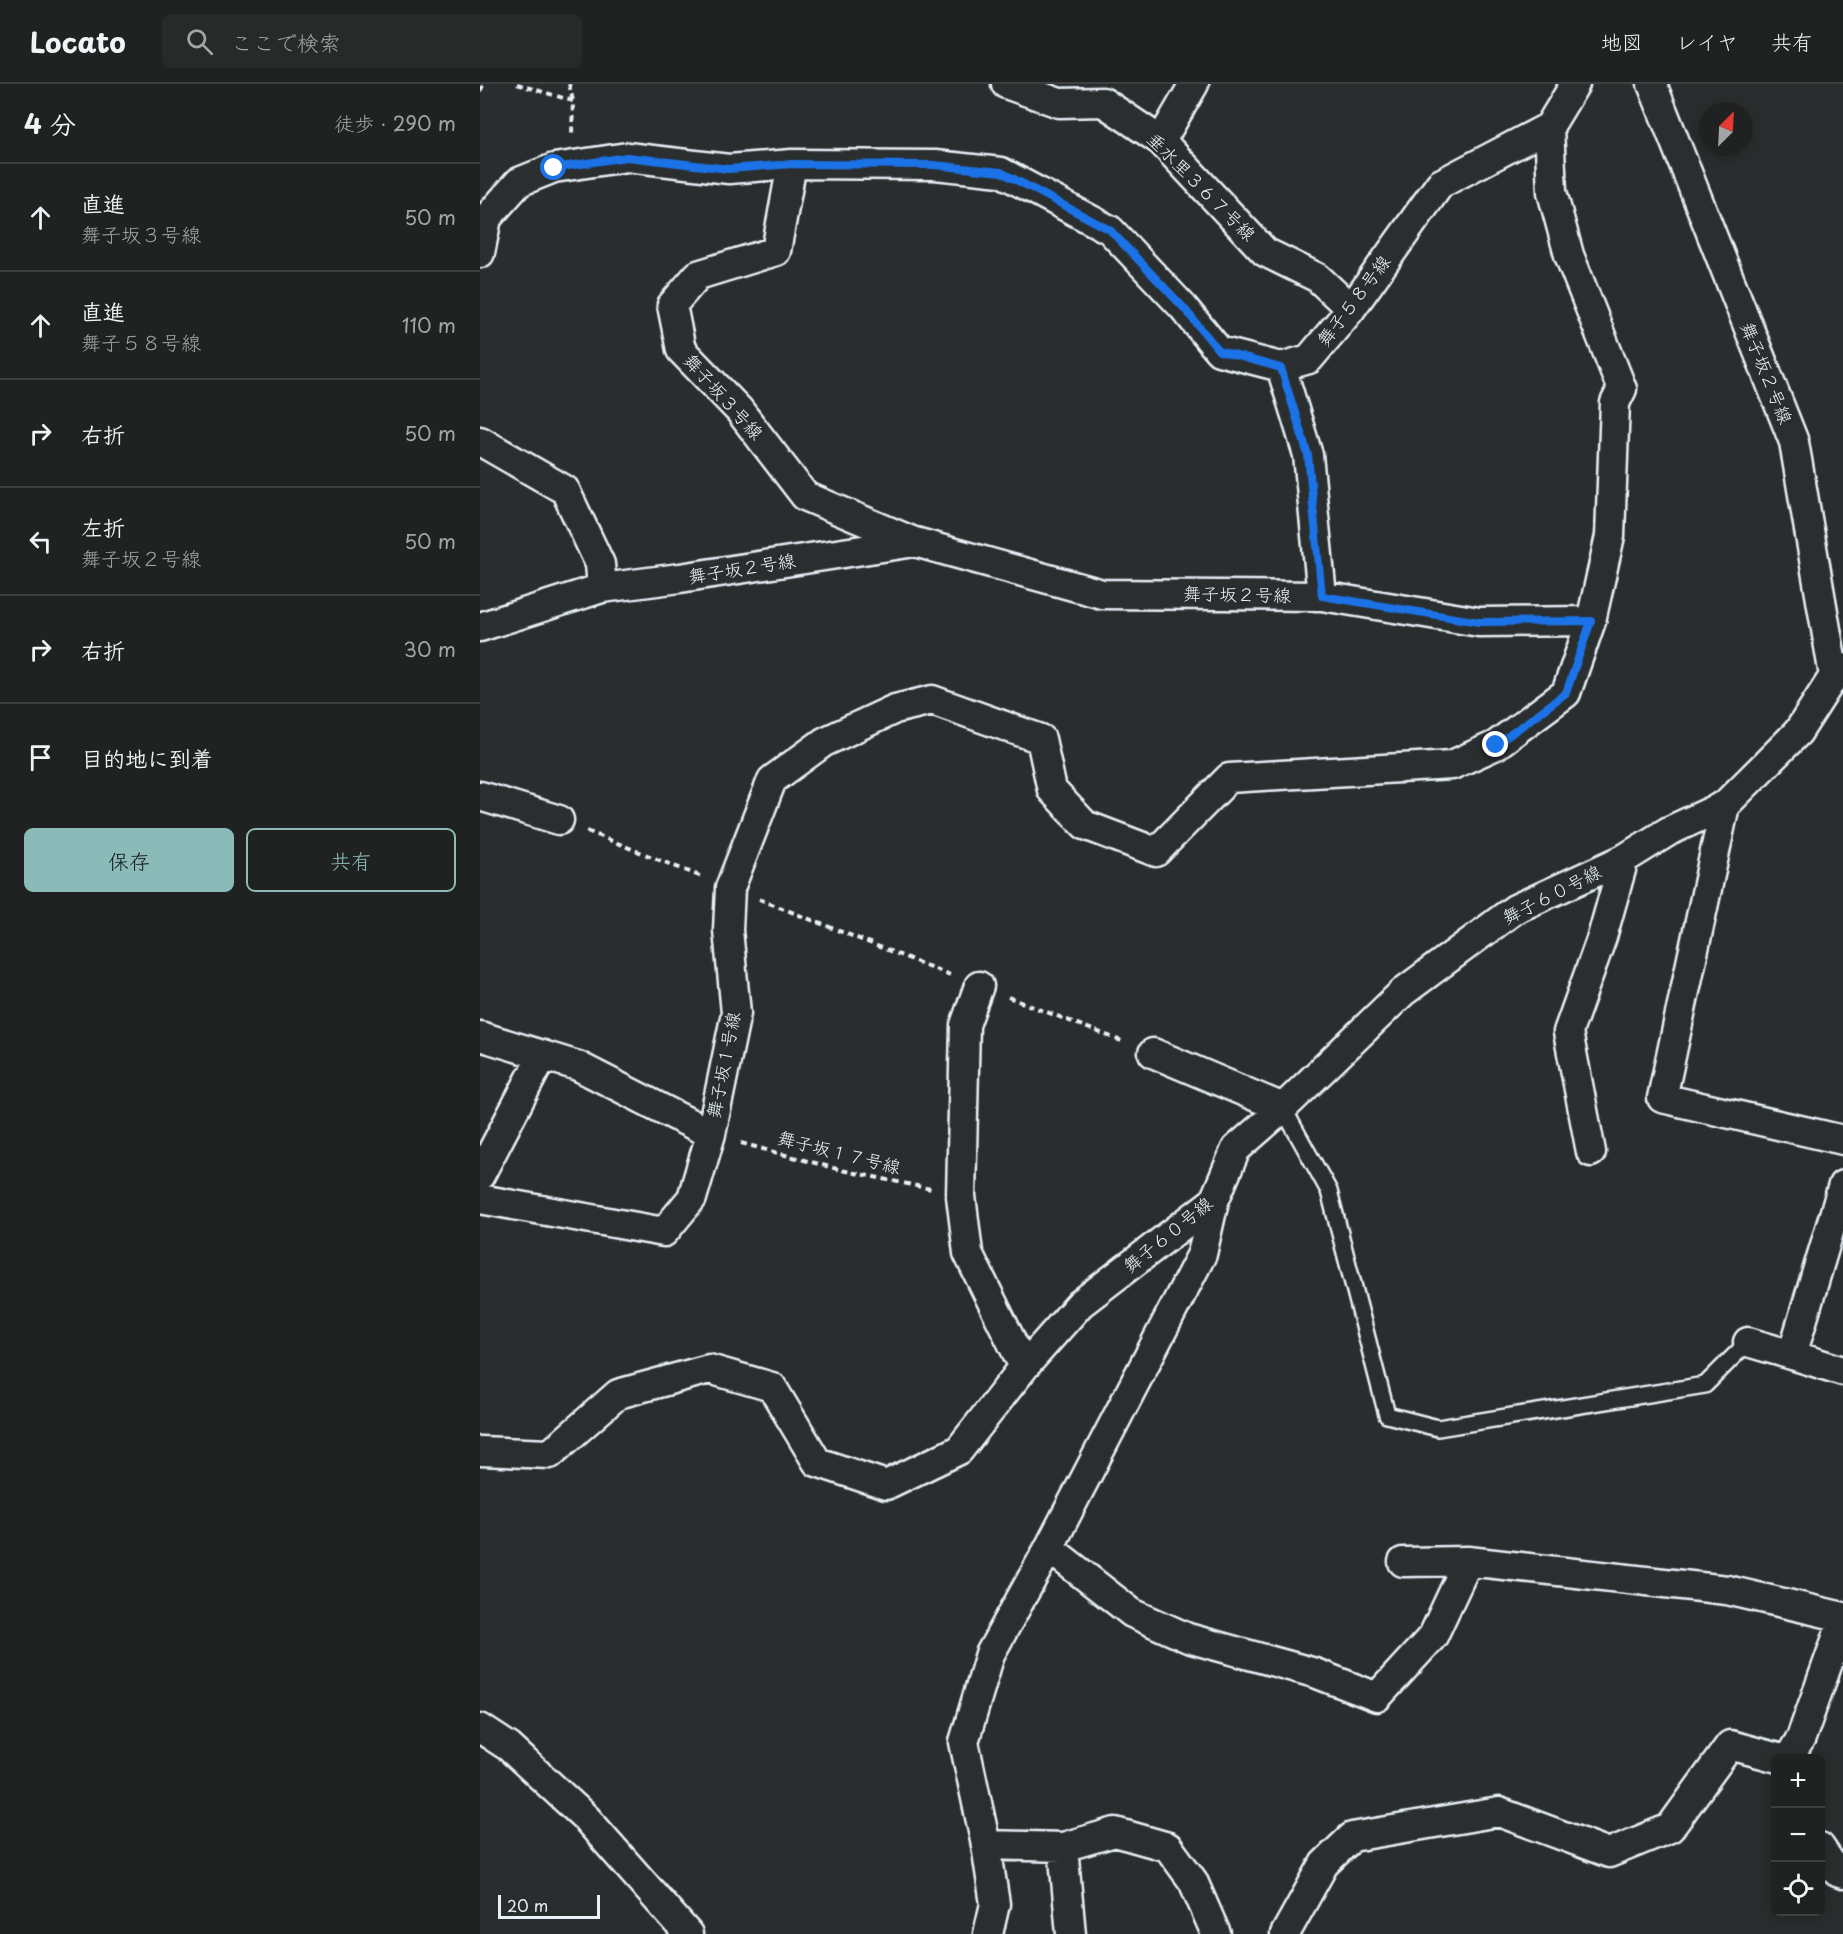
<!DOCTYPE html>
<html lang="ja">
<meta charset="utf-8">
<style>
:root{--surface:#202222;--page:#282a2a;--text:#f1f3f6;--muted:#a2a4a5;--line:#3d3f40;--accent:#8bbbb9}
body{margin:0;font-family:"Playpen Sans","Klee One",sans-serif;background:var(--page);color:var(--text)}
.controls{position:absolute;right:18px;bottom:18px;display:grid;overflow:hidden;border-radius:9px;box-shadow:0 3px 15px #0003}
.controls button{width:54px;height:54px;display:grid;place-items:center;padding:0;border:0;border-bottom:2px solid var(--line);background:var(--surface);color:var(--text);font:30px sans-serif}
.compass{position:absolute;left:1219px;top:18px;width:54px;height:54px;border-radius:50%;background:var(--surface);box-shadow:0 3px 15px #0003;rotate:24deg}
.scale{position:absolute;left:18px;bottom:15px;width:102px;box-sizing:border-box;padding-left:6px;border:3px solid #e8f1f8;border-top:0;font-size:16px;line-height:21px;white-space:nowrap;color:#e8f1f8;-webkit-text-stroke:4px #2a2d2e;paint-order:stroke}
.stop{position:absolute;width:18px;height:18px;margin:-14px;border:4px solid #1a73e8;border-radius:50%;background:#fff}
.stop.end{background:#1a73e8;border-color:#fff;box-shadow:0 2px 6px #0008}
.list{margin:0;padding:0;list-style:none}
h2{display:flex;justify-content:space-between;align-items:center;height:78px;margin:0;padding:0 24px;font-size:26px}
h2 small{font-size:20px;font-weight:400;color:var(--muted)}
.list li{display:grid;grid-template-columns:39px 1fr auto;gap:18px;align-items:center;box-sizing:border-box;height:108px;padding:0 24px;border-top:2px solid var(--line)}
.list b{display:block;font-size:22px;white-space:nowrap}
.list p{margin:0;font-size:20px;white-space:nowrap;color:var(--muted)}
.list em{font-size:20px;font-style:normal;color:var(--muted)}
.actions{display:flex;gap:12px;padding:18px 24px}
.actions a{flex:1;padding:14px 0;border:2px solid var(--accent);border-radius:9px;text-align:center;font-size:21px;color:var(--accent)}
.actions .main{background:var(--accent);color:#111}
.icon{flex:none;width:33px;height:33px;fill:none;stroke:currentColor;stroke-width:2;stroke-linecap:round;stroke-linejoin:round}
.map{position:relative;flex:none;width:1363px;height:1850px;overflow:hidden}
header{display:flex;align-items:center;gap:36px;box-sizing:border-box;height:84px;padding:0 30px;background:var(--surface);border-bottom:2px solid var(--line)}
header strong{font-size:28px}
nav{display:flex;gap:33px;margin-inline-start:auto;font-size:21px}
.search{width:420px;height:54px;background:var(--page);display:flex;align-items:center;gap:15px;box-sizing:border-box;padding:0 21px;border-radius:9px;color:var(--muted);font-size:22px}
main{display:flex}
aside{flex:1;background:var(--surface)}
.map>svg:first-child{display:block}
</style>
<header>
<strong>Locato</strong>
<div class="search"><svg class="icon" aria-label="search" viewBox="0 0 24 24"><circle cx="10" cy="10" r="6"/><path d="M15 15l6 6"/></svg>ここで検索</div>
<nav><a>地図</a><a>レイヤ</a><a>共有</a></nav>
</header>
<main>
<aside>
<h2>4 分<small>徒歩 · 290 m</small></h2>
<ul class="list">
<li><svg class="icon" aria-label="ahead" viewBox="0 0 24 24"><path d="M12 20V5M6 11l6-6 6 6"/></svg><div><b>直進</b><p>舞子坂３号線</p></div><em>50 m</em></li>
<li><svg class="icon" aria-label="ahead" viewBox="0 0 24 24"><path d="M12 20V5M6 11l6-6 6 6"/></svg><div><b>直進</b><p>舞子５８号線</p></div><em>110 m</em></li>
<li><svg class="icon" aria-label="right" viewBox="0 0 24 24"><path d="M7 20v-9h11M14 6l5 5-5 5"/></svg><div><b>右折</b></div><em>50 m</em></li>
<li><svg class="icon" aria-label="left" viewBox="0 0 24 24"><path d="M17 20v-9H6M10 6l-5 5 5 5"/></svg><div><b>左折</b><p>舞子坂２号線</p></div><em>50 m</em></li>
<li><svg class="icon" aria-label="right" viewBox="0 0 24 24"><path d="M7 20v-9h11M14 6l5 5-5 5"/></svg><div><b>右折</b></div><em>30 m</em></li>
<li><svg class="icon" aria-label="arrive" viewBox="0 0 24 24"><path d="M6 21V4h12l-3 4 3 4H6"/></svg><div><b>目的地に到着</b></div></li>
</ul>
<div class="actions"><a class="main">保存</a><a>共有</a></div>
</aside>
<div class="map">
<svg width="1363" height="1850" viewBox="0 0 1363 1850">
<rect width="100%" height="100%" fill="#2a2d2e"/>
<filter id="ink" filterUnits="userSpaceOnUse"><feTurbulence type="fractalNoise" baseFrequency=".0167" numOctaves="2"/><feDisplacementMap in="SourceGraphic" scale="12" xChannelSelector="R" yChannelSelector="G"/><feConvolveMatrix kernelMatrix="1 2 1 2 8 2 1 2 1" color-interpolation-filters="sRGB"/></filter>
<g filter="url(#ink)">
<g fill="none" stroke-linecap="round" stroke-linejoin="round">
<defs>
<path id="lane" d="M803,1024L849,1107L907,1331L958,1344L1225,1301L1268,1258"/>
<path id="street" d="M526,0L579,19L623,18L681,57L785,168L838,194L871,225
M1172,0L1314,358L1354,592
M681,57L714,0
M312,80L296,167L218,191L192,221L201,266L259,326L325,412L434,458
M0,169L7,134L39,98L74,84L147,73L249,85L312,80L455,81L521,88L630,146L703,223L739,267L801,283L829,275L871,225L960,100L1069,43
M801,283L828,371L842,512
M0,357L85,406L120,480L122,504
M0,543L122,504L200,494L435,458L622,510L842,512L999,538L1111,537L1130,452L1135,319L1142,305L1089,171L1072,108L1069,43L1095,0
M0,712L79,736
M1245,721L1182,1014L1363,1056
M499,902L485,941L481,1112L488,1169L544,1283
M0,952L98,982L231,1050L256,929L248,846L250,804L292,696L344,658L415,625L452,616L561,655L572,706L605,741L676,768L749,694L972,681L1016,661L1086,609L1111,537
M673,969L803,1024
M1111,1068L1088,948L1122,853L1144,775
M0,1091L63,971
M1363,1101L1312,1271L1363,1287
M0,1115L184,1148L212,1114L231,1050
M1268,1258L1312,1271
M0,1367L70,1370L138,1310L229,1285L292,1303L337,1378L406,1401L479,1366L544,1283L600,1220L734,1117L756,1065L803,1024L923,908L1035,825L1144,775L1189,747L1245,721L1318,648L1354,592L1363,584
M569,1464L652,1529L708,1554L835,1589L897,1613L953,1552L988,1477
M923,1478L988,1477L1247,1506L1363,1533
M0,1644L29,1663L106,1734L208,1850
M1309,1674L1321,1654L1363,1537
M506,1761L583,1763L635,1748L688,1763L713,1797L736,1850
M583,1763L591,1850
M1340,1763L1357,1788L1363,1790
M508,1850L515,1820L506,1761L484,1658L510,1570L569,1464L722,1170L734,1117
M805,1850L844,1780L872,1753L1019,1728L1129,1769L1190,1744L1250,1661L1298,1674"/>
</defs>
<use href="#lane" stroke="#e8f1f8" stroke-width="20"/>
<use href="#street" stroke="#e8f1f8" stroke-width="33"/>
<path stroke="#e8f1f8" stroke-width="4" stroke-dasharray="6 4.5" stroke-linecap="butt" d="M37,0L93,17L92,51
M89,0L93,17
M0,7L4,0
M107,747L222,793
M279,815L470,891
M528,913L644,958
M261,1059L361,1086L451,1105"/>
<use href="#lane" stroke="#2a2d2e" stroke-width="15"/>
<use href="#street" stroke="#2a2d2e" stroke-width="28"/>
</g>
</g>
<g fill="none" stroke-linecap="round" stroke-linejoin="round" filter="url(#ink)">
<path stroke="#1a73e8" stroke-width="8" d="M74,84L147,73L249,85L312,80L454,81L521,88L630,146L703,223L739,267L801,284L828,371L842,512L999,538L1111,537L1086,609L1016,661"/>
</g>
<g text-anchor="middle" stroke-width="4.5" stroke-linejoin="round" paint-order="stroke">
<g font-size="18" fill="#e8f1f8" stroke="#2a2d2e">
<text transform="translate(721 103) rotate(45)" y="6">垂水里３６７号線</text>
<text transform="translate(874 217) rotate(-53)" y="6">舞子５８号線</text>
<text transform="translate(1286 289) rotate(68)" y="6">舞子坂２号線</text>
<text transform="translate(243 313) rotate(48)" y="6">舞子坂３号線</text>
<text transform="translate(262 485) rotate(-9)" y="6">舞子坂２号線</text>
<text transform="translate(757 511) rotate(1)" y="6">舞子坂２号線</text>
<text transform="translate(1072 811) rotate(-27)" y="6">舞子６０号線</text>
<text transform="translate(244 981) rotate(-79)" y="6">舞子坂１号線</text>
<text transform="translate(359 1069) rotate(14)" y="6">舞子坂１７号線</text>
<text transform="translate(688 1151) rotate(-39)" y="6">舞子６０号線</text>
</g>
</g>
</svg>
<div class="controls">
<button>+</button>
<button>−</button>
<button><svg class="icon" aria-label="locate" viewBox="0 0 24 24"><circle cx="12" cy="12" r="6"/><path d="M12 2v4M12 18v4M2 12h4M18 12h4"/></svg></button>
</div>
<svg class="compass" viewBox="-18 -18 36 36"><path d="M0-13l5 13h-10z" fill="#e53935"/><path d="M0 13l5-13h-10z" fill="#a2a4a5"/></svg>
<div class="scale">20 m</div>
<div class="stop" style="left:74px;top:84px"></div>
<div class="stop end" style="left:1016px;top:661px"></div>
</div>
</main>
